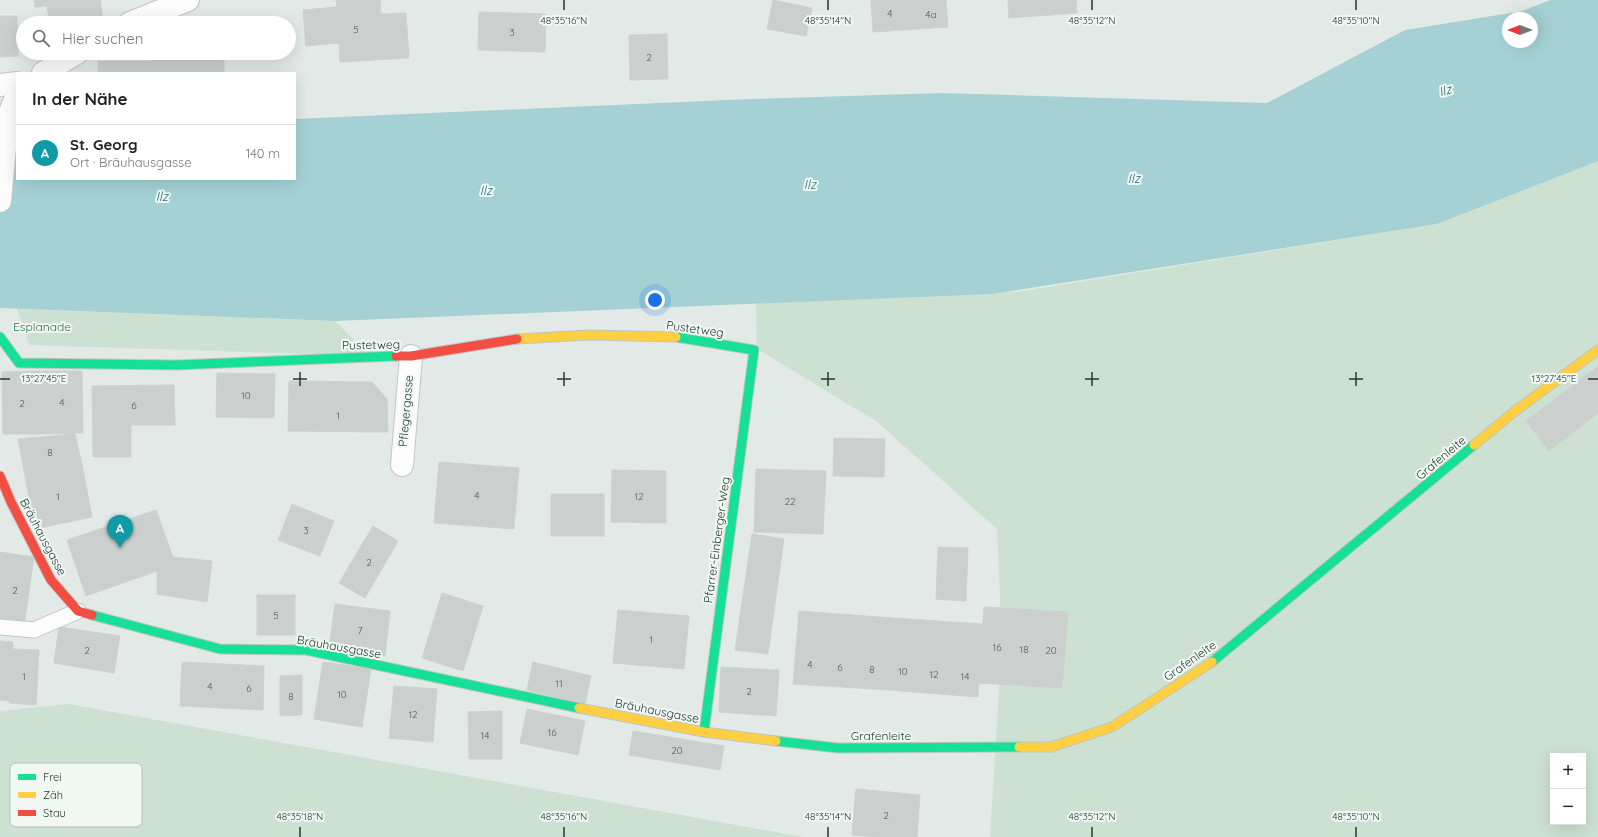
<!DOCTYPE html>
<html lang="de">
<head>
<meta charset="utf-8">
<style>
	body { margin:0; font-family:Quicksand,sans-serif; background:#f2f2f2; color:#222 }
	.controls { position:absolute; right:12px; bottom:12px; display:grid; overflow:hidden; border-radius:0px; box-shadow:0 4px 16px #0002 }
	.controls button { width:36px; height:36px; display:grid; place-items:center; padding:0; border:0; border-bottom:1px solid #e0e0e0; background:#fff; color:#222; font:20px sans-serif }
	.compass { position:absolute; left:1502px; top:12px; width:36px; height:36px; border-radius:50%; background:#fff; box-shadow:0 4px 16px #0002; rotate:270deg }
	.you { position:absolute; left:655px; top:300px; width:14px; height:14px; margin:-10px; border:3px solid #fff; border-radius:50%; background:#1a73e8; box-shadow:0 0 0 6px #1a73e833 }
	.badge { display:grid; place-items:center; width:26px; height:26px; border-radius:50%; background:#667872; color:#fff; font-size:13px; font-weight:700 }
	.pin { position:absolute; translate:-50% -33px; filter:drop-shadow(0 1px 2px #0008) }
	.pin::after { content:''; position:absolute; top:21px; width:14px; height:12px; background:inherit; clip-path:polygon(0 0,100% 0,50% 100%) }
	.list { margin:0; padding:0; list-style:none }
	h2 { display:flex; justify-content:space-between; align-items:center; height:52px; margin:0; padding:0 16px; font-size:17px }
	h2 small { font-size:13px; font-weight:400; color:#767676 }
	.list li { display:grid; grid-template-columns:26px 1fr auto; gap:12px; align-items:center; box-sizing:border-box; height:56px; padding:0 16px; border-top:1px solid #e0e0e0 }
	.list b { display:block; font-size:15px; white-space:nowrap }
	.list p { margin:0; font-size:13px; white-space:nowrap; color:#767676 }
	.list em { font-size:13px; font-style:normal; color:#767676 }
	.icon { flex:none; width:22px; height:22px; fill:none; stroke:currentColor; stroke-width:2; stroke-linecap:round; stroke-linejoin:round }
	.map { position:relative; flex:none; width:1598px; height:837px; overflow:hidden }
	.search { position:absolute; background:#fff; box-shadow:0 4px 16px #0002; left:16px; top:16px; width:280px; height:44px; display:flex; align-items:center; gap:10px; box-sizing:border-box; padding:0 14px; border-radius:22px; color:#767676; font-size:15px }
	.panel { position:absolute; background:#fff; box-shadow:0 4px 16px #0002; left:16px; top:72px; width:280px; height:108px; border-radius:0px }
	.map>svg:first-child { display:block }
</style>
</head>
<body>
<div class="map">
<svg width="1598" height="837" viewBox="0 0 1598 837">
	<rect width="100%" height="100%" fill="#e3e9e6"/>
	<!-- green -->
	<g fill="#cde1d2" fill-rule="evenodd">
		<path d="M1598 160V837H990L1002 643 997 529 876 421 757 349 756 296 1016 292 1437 224ZM1553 756H1583V822H1553Z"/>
		<polygon points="17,309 335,321 370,356 29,345"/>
		<polygon points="68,704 803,837 0,837 0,711"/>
	</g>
	<!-- water -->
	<path fill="#a5d1d5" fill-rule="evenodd" d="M1550 0H1598V161L1437 224 992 294 335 321 0 308V137L17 134V179H295V119L727 100 941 93 1267 103 1405 30 1523 11ZM1508 18H1532V42H1508Z"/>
	<!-- building -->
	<g fill="#cbd0ce" stroke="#ccd2cf">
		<polygon points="34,0 100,0 103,19 75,23 50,23 47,6 35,7"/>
		<polygon points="336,0 380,0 381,14 406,13 409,58 340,62 339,43 306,46 303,10 337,7"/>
		<polygon points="773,0 812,8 806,36 767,29"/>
		<polygon points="871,0 946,0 948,27 873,32"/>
		<polygon points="1008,0 1076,0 1077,13 1009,18"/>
		<polygon points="479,12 546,14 545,52 478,50"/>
		<polygon points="0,16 17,16 18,56 0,57"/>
		<polygon points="667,34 668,79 630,80 629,35"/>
		<rect x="151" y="53" width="73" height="20"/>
		<rect x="98" y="61" width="53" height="12"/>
		<polygon points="1598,366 1598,413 1549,451 1526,421"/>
		<polygon points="40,371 41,434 3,434 2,372"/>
		<polygon points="40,371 82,371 83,433 41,434"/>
		<polygon points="217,373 275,374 274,418 216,417"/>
		<polygon points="289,381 372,382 387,399 388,432 288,431"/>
		<polygon points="174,385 175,425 131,425 131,457 93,457 92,386"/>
		<polygon points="75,434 82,464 25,476 18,439"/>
		<polygon points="834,438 885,439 884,477 833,476"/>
		<polygon points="439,462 519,468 514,529 434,523"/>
		<polygon points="82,464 92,517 35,529 25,476"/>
		<polygon points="756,469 826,471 823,534 754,532"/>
		<polygon points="612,470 666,471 666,523 611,522"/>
		<rect x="551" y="494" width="53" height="42"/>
		<polygon points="292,504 334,521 320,556 278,540"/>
		<polygon points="156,510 173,557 212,561 207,602 157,594 157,571 86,596 67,540"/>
		<polygon points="373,526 398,541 365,598 339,583"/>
		<polygon points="752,534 784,539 768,654 735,650"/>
		<polygon points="938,547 968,548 966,601 936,599"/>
		<polygon points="0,552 34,557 24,626 0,622"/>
		<polygon points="442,593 483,606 463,671 422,658"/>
		<rect x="257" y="595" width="38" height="40"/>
		<polygon points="335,604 390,611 385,656 329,649"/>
		<polygon points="984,607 1068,612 1062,688 979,683"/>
		<polygon points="618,610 689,616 684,669 613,663"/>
		<polygon points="799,611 893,618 888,690 793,684"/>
		<polygon points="893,618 983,624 978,697 888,690"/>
		<polygon points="59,627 120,636 114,673 54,663"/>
		<polygon points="0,641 13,642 10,701 0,700"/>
		<polygon points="13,649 39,650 36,705 9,703 10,701"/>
		<polygon points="182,662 264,666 263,710 180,706"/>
		<polygon points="323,662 371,669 362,727 314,719"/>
		<polygon points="533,662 591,676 585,704 527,690"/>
		<polygon points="721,667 779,670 776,716 719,712"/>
		<polygon points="302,675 302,715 280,716 280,676"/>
		<polygon points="394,686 437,689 433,742 389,738"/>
		<polygon points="527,709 585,721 578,755 520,743"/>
		<polygon points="502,711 502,759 469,759 468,712"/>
		<polygon points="633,731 724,746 720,770 629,755"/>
		<polygon points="856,789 920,795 917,837 880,837 852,835"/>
	</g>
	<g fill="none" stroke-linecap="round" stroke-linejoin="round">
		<!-- lane casing -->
		<g stroke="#c0c6c3" stroke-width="17">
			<polyline id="lane" points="0,627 34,630 78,611"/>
		</g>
		<!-- street casing -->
		<g stroke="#c0c6c3" stroke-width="24">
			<g id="street">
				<polyline points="130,23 188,0"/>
				<polyline points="43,73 77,53"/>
				<polyline points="0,85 17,83"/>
				<polyline points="0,201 8,117 17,95"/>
				<polyline points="402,465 411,356"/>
			</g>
		</g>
		<!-- fast casing -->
		<g stroke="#bfc6c3" stroke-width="11">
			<g id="fast">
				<polyline points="0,337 19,363 177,365 396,356"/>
				<polyline points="676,337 754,350 704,732"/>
				<polyline points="92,615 220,649 306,650 579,708"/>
				<polyline points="1212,662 1474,445"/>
				<polyline points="776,741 838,748 1019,747"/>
			</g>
		</g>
		<!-- slow casing -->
		<g stroke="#bfc6c3" stroke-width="11">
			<g id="slow">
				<polyline points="517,339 589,335 676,337"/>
				<polyline points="1474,445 1515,411 1598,350"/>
				<polyline points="579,708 704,732 776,741"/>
				<polyline points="1019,747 1051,747 1112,727 1212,662"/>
			</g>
		</g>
		<!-- jam casing -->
		<g stroke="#bfc6c3" stroke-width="11">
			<g id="jam">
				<polyline points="396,356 411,356 517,339"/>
				<polyline points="0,476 11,502 51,580 78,611 92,615"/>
			</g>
		</g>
		<!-- lane -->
		<use href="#lane" stroke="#fbfcfb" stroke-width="15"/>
		<!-- street -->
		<use href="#street" stroke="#fbfcfb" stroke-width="22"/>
		<!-- fast -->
		<use href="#fast" stroke="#16e098" stroke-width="9"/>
		<!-- slow -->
		<use href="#slow" stroke="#ffcf43" stroke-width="9"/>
		<!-- jam -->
		<use href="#jam" stroke="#f24e42" stroke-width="9"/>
	</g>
	<!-- ticks -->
	<path fill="none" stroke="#223b33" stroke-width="1.5" d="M564 0V10M828 0V10M1092 0V10M1356 0V10M300 372V386M564 372V386M828 372V386M1092 372V386M1356 372V386M0 379H10M293 379H307M557 379H571M821 379H835M1085 379H1099M1349 379H1363M1588 379H1598M300 827V837M564 827V837M828 827V837M1092 827V837M1356 827V837"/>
	<g text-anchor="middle" stroke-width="4" stroke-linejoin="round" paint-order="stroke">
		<!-- number labels -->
		<g font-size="10" fill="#4d615a">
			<text x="890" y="17">4</text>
			<text x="931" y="18">4a</text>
			<text x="356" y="33">5</text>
			<text x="512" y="36">3</text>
			<text x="649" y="61">2</text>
			<text x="246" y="399">10</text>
			<text x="62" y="406">4</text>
			<text x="22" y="407">2</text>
			<text x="134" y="409">6</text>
			<text x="338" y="419">1</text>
			<text x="50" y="456">8</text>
			<text x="477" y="499">4</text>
			<text x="58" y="500">1</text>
			<text x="639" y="500">12</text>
			<text x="790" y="505">22</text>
			<text x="306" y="534">3</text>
			<text x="369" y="566">2</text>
			<text x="15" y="594">2</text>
			<text x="276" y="619">5</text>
			<text x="360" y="634">7</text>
			<text x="651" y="643">1</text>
			<text x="997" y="651">16</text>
			<text x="1024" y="653">18</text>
			<text x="87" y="654">2</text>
			<text x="1051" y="654">20</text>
			<text x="810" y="668">4</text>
			<text x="840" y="671">6</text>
			<text x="872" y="673">8</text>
			<text x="903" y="675">10</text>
			<text x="934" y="678">12</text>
			<text x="24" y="680">1</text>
			<text x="965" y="680">14</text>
			<text x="559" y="687">11</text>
			<text x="210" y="690">4</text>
			<text x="249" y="692">6</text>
			<text x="749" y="695">2</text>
			<text x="342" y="698">10</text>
			<text x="291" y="700">8</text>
			<text x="413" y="718">12</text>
			<text x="552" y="736">16</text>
			<text x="485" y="739">14</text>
			<text x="677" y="754">20</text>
			<text x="886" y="819">2</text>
		</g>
		<!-- park labels -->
		<g font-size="12" fill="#2e7045" stroke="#f1f8f4">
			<text x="42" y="331">Esplanade</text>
		</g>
		<!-- street labels -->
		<g font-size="12" fill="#223b33" stroke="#f1f8f4">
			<text transform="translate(695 329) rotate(8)" y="4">Pustetweg</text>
			<text transform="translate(371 345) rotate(-1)" y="4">Pustetweg</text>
			<text transform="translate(406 411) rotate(-85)" y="4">Pflegergasse</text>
			<text transform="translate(1441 458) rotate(-40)" y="4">Grafenleite</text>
			<text transform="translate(43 537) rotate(62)" y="4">Bräuhausgasse</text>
			<text transform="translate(717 540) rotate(-82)" y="4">Pfarrer-Einberger-Weg</text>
			<text transform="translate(339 647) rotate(10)" y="4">Bräuhausgasse</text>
			<text transform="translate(1190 661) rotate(-35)" y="4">Grafenleite</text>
			<text transform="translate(657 711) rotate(11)" y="4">Bräuhausgasse</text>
			<text x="881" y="740">Grafenleite</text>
		</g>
		<!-- water labels -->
		<g font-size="13" font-style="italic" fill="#1f6a74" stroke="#f1f8f4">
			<text transform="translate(1445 90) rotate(-17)" y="5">Ilz</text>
			<text transform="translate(1134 178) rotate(-1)" y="5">Ilz</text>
			<text transform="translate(810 184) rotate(-1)" y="5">Ilz</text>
			<text transform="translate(486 190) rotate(-1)" y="5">Ilz</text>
			<text transform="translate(162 196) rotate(-1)" y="5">Ilz</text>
		</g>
	</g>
	<!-- legend -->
	<rect x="10" y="763" width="132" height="64" rx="6" fill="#f1f8f4" stroke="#b3bfba" stroke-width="1"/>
	<rect x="18" y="774" width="18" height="6" fill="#16e098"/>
	<rect x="18" y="792" width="18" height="6" fill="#ffcf43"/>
	<rect x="18" y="810" width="18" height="6" fill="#f24e42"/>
	<g font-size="11" fill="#223b33">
		<text x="43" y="781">Frei</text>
		<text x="43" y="799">Zäh</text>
		<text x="43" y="817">Stau</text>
	</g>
	<g font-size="10" text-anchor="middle" fill="#223b33" stroke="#f1f8f4" stroke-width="4" stroke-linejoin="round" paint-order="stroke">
		<text x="564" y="24">48°35'16"N</text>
		<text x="828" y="24">48°35'14"N</text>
		<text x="1092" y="24">48°35'12"N</text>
		<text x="1356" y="24">48°35'10"N</text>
		<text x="1554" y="382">13°27'45"E</text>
		<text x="44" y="382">13°27'45"E</text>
		<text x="300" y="820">48°35'18"N</text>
		<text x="564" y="820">48°35'16"N</text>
		<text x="828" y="820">48°35'14"N</text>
		<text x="1092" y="820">48°35'12"N</text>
		<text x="1356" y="820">48°35'10"N</text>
	</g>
</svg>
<div class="controls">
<button>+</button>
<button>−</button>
</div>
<svg class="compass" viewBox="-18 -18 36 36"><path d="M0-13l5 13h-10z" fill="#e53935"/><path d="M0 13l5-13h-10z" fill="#767676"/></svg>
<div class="you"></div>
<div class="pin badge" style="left:120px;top:548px;background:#0f9aa8">A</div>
<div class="search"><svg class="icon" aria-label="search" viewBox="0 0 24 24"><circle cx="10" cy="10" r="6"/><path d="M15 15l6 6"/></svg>Hier suchen</div>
<section class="panel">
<h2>In der Nähe<small></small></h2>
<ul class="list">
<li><span class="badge" style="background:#0f9aa8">A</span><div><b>St. Georg</b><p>Ort · Bräuhausgasse</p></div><em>140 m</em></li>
</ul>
</section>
</div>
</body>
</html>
